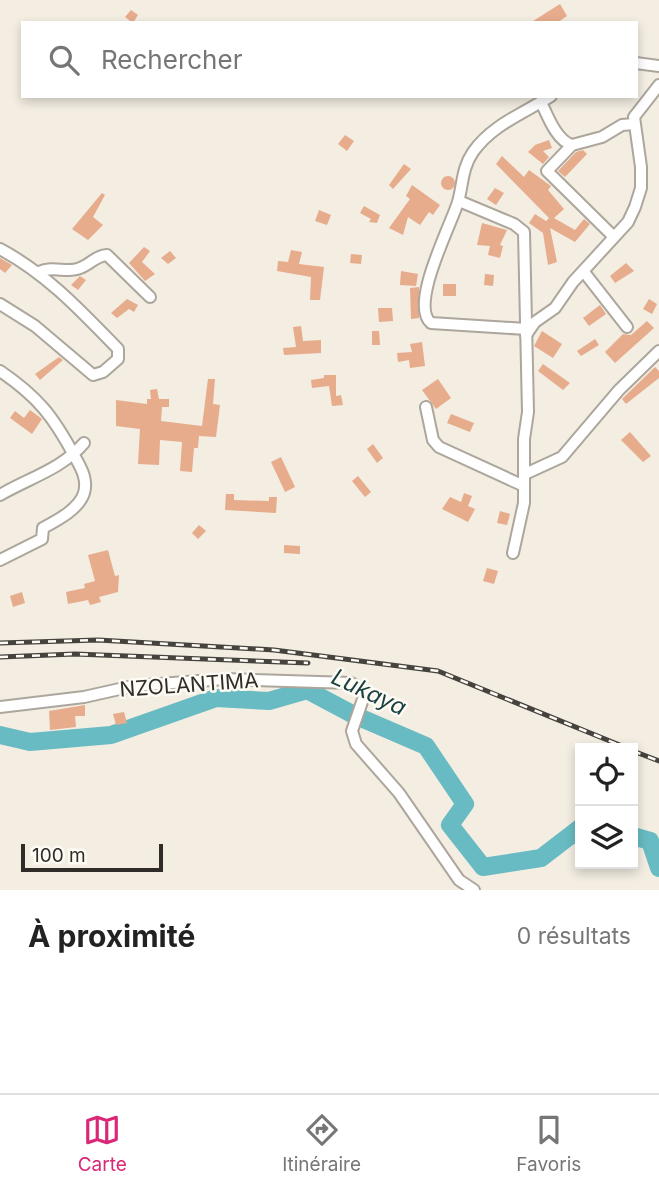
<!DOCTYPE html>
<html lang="fr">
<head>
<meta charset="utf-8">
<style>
	body { margin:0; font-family:Inter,sans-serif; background:#f2f2f2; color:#222 }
	.controls { position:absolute; right:21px; bottom:21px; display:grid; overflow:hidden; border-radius:0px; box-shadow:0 4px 10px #0003 }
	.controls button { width:63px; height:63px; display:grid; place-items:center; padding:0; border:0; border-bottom:2px solid #e0e0e0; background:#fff; color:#222; font:35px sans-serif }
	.scale { position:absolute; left:21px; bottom:18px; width:142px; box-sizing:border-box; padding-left:7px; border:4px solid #302d29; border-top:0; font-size:19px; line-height:24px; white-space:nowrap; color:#302d29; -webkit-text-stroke:5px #fefbf4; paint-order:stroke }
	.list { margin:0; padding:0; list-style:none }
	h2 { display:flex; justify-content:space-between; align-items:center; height:91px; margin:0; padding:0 28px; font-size:30px }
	h2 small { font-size:23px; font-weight:400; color:#767676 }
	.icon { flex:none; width:38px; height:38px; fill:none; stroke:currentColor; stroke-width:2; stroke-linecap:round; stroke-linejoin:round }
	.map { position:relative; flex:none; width:659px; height:890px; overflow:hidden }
	.search { position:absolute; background:#fff; box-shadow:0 4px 10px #0003; left:21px; right:21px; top:21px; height:77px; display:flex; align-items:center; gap:18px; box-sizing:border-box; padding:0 24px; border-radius:0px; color:#767676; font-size:26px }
	.sheet { height:203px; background:#fff }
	nav { display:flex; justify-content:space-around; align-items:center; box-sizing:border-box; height:98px; border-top:2px solid #e0e0e0; background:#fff; font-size:19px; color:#767676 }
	nav a { display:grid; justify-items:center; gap:4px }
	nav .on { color:#db2777 }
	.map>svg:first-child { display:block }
</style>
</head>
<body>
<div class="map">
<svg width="659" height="890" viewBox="0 0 659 890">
	<rect width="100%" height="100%" fill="#f3ede2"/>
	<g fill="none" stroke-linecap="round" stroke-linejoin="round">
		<!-- river -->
		<g stroke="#68bbc2" stroke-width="18">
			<polyline points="0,735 30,742 111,735 216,698 269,701 307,690 354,715 426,746 465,804 450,825 483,867 541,858 580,828"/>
			<polyline points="633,836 650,841 659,868"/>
		</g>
	</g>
	<!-- building -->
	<g fill="#e6ac8c">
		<polygon points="560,4 567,16 557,23 530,23"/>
		<polygon points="131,10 138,15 133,23 125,17"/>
		<polygon points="345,135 354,141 347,151 338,144"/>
		<polygon points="549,140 552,148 543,151 549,157 543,164 528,152 535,145"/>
		<polygon points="583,150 587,154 565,177 558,171 576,152"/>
		<polygon points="502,156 524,177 529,170 551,186 548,190 564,209 554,218 575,230 584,219 590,224 575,242 550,228 557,262 548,265 543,233 529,223 535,214 546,221 549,218 496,164"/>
		<polygon points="404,164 411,169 393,189 389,185"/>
		<circle cx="448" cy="183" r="7"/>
		<polygon points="412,185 440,205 433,215 429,212 420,225 408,217 403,235 389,228 410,199 406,196"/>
		<polygon points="495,188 504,193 496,205 487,199"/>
		<polygon points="102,193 105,195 93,217 103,225 88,240 72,229"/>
		<polygon points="364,206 380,215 377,223 369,222 371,219 360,213"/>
		<polygon points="319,210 331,215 327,225 315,221"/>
		<polygon points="482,223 507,230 500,245 503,246 500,258 488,255 490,246 477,245"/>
		<polygon points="144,247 150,251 142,262 155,274 145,281 129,263"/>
		<polygon points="291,250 302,252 299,264 324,267 320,300 310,300 311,277 277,271 278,261 288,262"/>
		<polygon points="170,251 176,258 168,264 161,258"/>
		<polygon points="351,254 362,255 361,264 350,263"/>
		<polygon points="0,258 12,265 5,273 0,269"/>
		<polygon points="626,263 634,271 615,283 610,276"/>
		<polygon points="401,271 418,274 416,286 400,285"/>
		<polygon points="485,274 494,275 493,286 484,285"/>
		<polygon points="80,276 86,280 78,290 71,285"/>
		<rect x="443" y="284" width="13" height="12"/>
		<polygon points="419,287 419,318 411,319 410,288"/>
		<polygon points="127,299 138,305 134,312 129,309 117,318 111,313"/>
		<polygon points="649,299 657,304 652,314 643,309"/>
		<polygon points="600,305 606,314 589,326 583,318"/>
		<polygon points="378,308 392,308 393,321 379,322"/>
		<polygon points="647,321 654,328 615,363 605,352 623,334 631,335"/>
		<polygon points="301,326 303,341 321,340 321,353 284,355 283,348 296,347 293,327"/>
		<polygon points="372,331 379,331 380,345 372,345"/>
		<polygon points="542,331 562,344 553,358 534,346"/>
		<polygon points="595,339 599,345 581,356 577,351"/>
		<polygon points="422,342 425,366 410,368 409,360 398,362 397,353 412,352 410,344"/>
		<polygon points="59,357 63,360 40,380 35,374"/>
		<polygon points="543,364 570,383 563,390 538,371"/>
		<polygon points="655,367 659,371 659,378 626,404 622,399"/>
		<polygon points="324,375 336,375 336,396 341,395 343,405 332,406 329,386 312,388 311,380 324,378"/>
		<polygon points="208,379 215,379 213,404 220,405 216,437 199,436 198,448 194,448 192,472 180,471 182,442 160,440 159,465 138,464 140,429 116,426 116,400 147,404 147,399 151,399 150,390 157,389 159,399 169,399 169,407 162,407 161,421 202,426"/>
		<polygon points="438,379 451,398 436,409 422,390"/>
		<polygon points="30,410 42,419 32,434 10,418 15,411 24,418"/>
		<polygon points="451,414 474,423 470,432 447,423"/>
		<polygon points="630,432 651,456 643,462 621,440"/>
		<polygon points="373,444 383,458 377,463 367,449"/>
		<polygon points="281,457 295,487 285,492 271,462"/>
		<polygon points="358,476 371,492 365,497 352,481"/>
		<polygon points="464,493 472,496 468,506 475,509 468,522 442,509 450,497 461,502"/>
		<polygon points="226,494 234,494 234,500 269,501 269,497 277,497 276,513 225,510"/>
		<polygon points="500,511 510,514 507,525 497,523"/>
		<polygon points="199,525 206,531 198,539 192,533"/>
		<polygon points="284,545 300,546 300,554 284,553"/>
		<polygon points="108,550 115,576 119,575 118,592 99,597 101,602 90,605 88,600 68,604 66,592 85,588 84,584 95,581 88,555"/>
		<polygon points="487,568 498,571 494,584 483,581"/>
		<polygon points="22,592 25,603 13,607 10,596"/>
		<polygon points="85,705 85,716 75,716 76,727 50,730 49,711"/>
		<polygon points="124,712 127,723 116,725 113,714"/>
	</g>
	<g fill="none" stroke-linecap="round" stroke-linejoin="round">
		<!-- minor casing -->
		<g stroke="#aca69c" stroke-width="14">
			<g id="minor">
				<polyline points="636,63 659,66"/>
				<path d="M541 102C548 117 557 141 572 145"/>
				<polyline points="459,201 514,224 524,232 528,412 524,439 524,503 513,553"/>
				<polyline points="613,236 547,171 572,145 602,137 622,125 634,124"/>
				<path d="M0 249C47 274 81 311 118 349V359L103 372 93 375 35 326 0 304"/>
				<path d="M39 272C54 265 67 274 80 268 91 264 95 256 107 255L150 297"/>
				<polyline points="584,272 627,327"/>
				<path d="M526 329 431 323C409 305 451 225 458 202 463 184 462 168 473 152 492 125 524 113 551 96"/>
				<polyline points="526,335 535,322 555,308 573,282 628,222 635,207 641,188 641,167 634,117 659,85"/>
				<path d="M0 371C38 397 53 416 75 457 81 468 88 479 84 493 79 509 58 520 43 528L42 539 0 560"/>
				<polyline points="426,407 433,440 439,447 524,486"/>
				<polyline points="525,474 562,457 619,390 659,351"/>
				<path d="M0 495C29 478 62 469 84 443"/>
				<polyline points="0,707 84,697 133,686 225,679 351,683 361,689 364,696 352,731 356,744 399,793 459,880 474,890"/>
			</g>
		</g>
		<!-- minor -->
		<use href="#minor" stroke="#fff" stroke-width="10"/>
		<!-- rail casing -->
		<g stroke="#46433e" stroke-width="5">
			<g id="rail">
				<polyline points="0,643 98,640 274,650 438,671 627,748"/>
				<polyline points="0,657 75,654 308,663"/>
				<polyline points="633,751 659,761"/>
			</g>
		</g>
		<!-- rail -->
		<use href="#rail" stroke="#fefbf4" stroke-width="2.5" stroke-dasharray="8" stroke-linecap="butt"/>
	</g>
	<g text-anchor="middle" stroke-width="5" stroke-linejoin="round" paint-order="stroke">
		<!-- street labels -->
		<g font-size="21" fill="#302d29" stroke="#fefbf4">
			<text transform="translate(189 685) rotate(-4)" y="7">NZOLANTIMA</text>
		</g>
		<!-- water labels -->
		<g font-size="23" font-style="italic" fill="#194144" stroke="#fefbf4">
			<text transform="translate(369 692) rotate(25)" y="8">Lukaya</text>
		</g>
	</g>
</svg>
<div class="controls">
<button><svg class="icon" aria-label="locate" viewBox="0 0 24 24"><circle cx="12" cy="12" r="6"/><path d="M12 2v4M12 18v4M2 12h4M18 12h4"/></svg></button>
<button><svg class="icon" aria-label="layers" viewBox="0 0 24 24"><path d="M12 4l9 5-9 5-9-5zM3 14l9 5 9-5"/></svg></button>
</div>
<div class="scale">100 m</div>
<div class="search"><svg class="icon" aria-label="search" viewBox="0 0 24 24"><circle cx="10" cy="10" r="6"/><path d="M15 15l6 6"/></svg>Rechercher</div>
</div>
<section class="sheet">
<h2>À proximité<small>0 résultats</small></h2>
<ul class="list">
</ul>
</section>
<nav>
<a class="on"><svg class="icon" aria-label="map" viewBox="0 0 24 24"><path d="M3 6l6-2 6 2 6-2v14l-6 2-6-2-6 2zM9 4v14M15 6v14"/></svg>Carte</a>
<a><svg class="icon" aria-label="directions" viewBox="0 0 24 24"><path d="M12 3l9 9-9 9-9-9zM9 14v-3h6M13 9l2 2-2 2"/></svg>Itinéraire</a>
<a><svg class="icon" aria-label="saved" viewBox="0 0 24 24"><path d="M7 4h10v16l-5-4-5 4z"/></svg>Favoris</a>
</nav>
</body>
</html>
